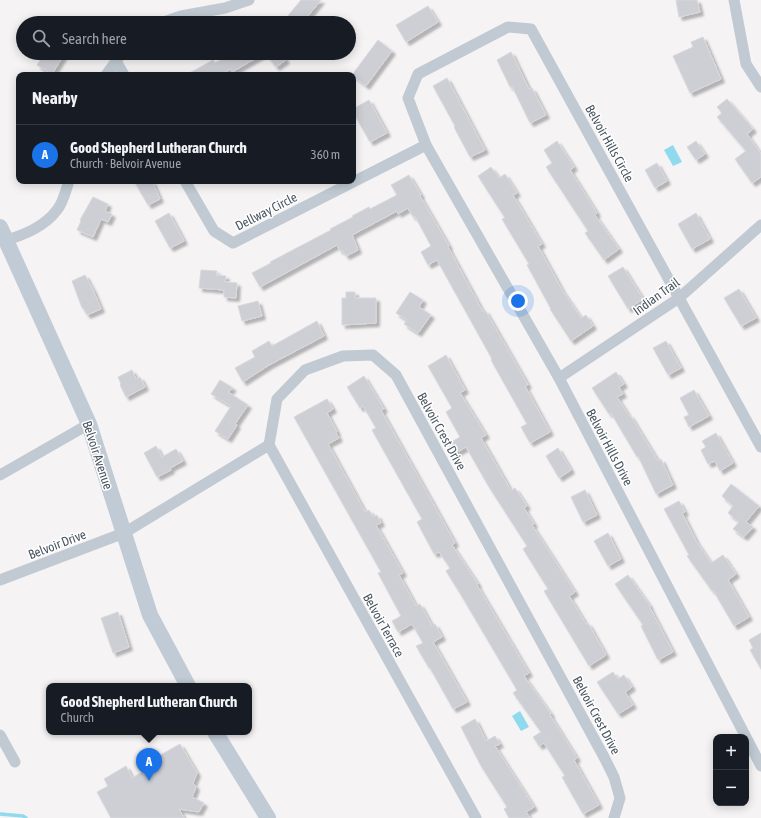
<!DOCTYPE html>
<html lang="en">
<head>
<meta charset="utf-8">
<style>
	body { margin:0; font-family:"Asap Condensed",sans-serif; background:#242831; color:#f1f3f6 }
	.controls { position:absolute; right:12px; bottom:12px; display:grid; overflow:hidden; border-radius:8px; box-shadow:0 2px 10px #0003 }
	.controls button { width:36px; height:36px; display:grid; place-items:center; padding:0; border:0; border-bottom:1px solid #363941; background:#171b24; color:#f1f3f6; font:20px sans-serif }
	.you { position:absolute; left:518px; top:301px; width:14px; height:14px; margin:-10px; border:3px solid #fff; border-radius:50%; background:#1a73e8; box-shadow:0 0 0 6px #1a73e833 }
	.badge { display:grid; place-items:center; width:26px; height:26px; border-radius:50%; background:#1a73e8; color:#fff; font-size:13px; font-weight:700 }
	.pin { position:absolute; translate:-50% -33px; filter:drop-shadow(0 1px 2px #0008) }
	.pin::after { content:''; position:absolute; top:21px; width:14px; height:12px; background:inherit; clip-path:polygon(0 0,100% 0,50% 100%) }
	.popup { position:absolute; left:46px; top:683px; width:206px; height:52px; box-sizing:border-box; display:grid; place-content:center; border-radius:8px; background:#171b24; filter:drop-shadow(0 1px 3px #0005); font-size:13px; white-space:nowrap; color:#9ea1a6 }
	.popup b { font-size:15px; color:#f1f3f6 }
	.popup::after { content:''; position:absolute; left:50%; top:100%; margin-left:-8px; border:8px solid transparent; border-top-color:#171b24 }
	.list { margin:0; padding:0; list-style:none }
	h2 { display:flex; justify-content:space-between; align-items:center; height:52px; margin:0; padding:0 16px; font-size:17px }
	h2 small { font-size:13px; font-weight:400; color:#9ea1a6 }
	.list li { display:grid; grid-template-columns:26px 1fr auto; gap:12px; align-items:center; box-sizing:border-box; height:60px; padding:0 16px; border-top:1px solid #363941 }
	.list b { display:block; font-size:15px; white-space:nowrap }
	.list p { margin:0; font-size:13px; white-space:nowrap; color:#9ea1a6 }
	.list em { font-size:13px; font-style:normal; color:#9ea1a6 }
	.icon { flex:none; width:22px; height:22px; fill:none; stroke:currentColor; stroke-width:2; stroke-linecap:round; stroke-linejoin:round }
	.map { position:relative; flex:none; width:761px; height:818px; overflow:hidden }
	.search { position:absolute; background:#171b24; box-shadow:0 2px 10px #0003; left:16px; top:16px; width:340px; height:44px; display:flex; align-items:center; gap:10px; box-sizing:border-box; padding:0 14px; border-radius:22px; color:#9ea1a6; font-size:15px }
	.panel { position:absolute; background:#171b24; box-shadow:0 2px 10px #0003; left:16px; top:72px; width:340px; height:112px; border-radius:8px }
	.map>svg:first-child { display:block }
</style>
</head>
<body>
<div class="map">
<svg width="761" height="818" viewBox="0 0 761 818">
	<defs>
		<filter id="shadow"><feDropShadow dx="3.5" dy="3.5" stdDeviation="1" flood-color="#0004"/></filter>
	</defs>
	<rect width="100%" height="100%" fill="#f5f3f3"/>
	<!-- water -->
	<g fill="#90daee">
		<polygon points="673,145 682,162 673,166 664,150"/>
		<polygon points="520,711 529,727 521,731 512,716"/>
	</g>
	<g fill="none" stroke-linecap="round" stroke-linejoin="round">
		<!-- stream -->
		<polyline stroke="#90daee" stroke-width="3.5" points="0,814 23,816 26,818"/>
	</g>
	<!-- building -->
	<g fill="#cdcfd5" stroke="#d7d9de" filter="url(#shadow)">
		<polygon points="301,0 321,0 302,23 282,23"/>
		<polygon points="676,0 697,0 700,12 679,17"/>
		<polygon points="428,6 438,22 406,42 396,25"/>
		<polygon points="703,37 721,79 690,93 673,56 693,47 691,42"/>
		<polygon points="378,40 392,51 366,86 352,75"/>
		<polygon points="511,52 529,89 532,88 546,115 530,123 512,86 510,87 497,60"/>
		<polygon points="45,53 65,53 52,74 37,65"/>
		<polygon points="233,53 281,53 286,60 276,67 265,53 232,72 231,69 219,75 186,75 213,60 215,63"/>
		<polygon points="447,78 485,150 470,157 454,127 455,126 433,86"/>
		<polygon points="727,99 753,129 747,134 761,154 761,177 752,183 735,159 746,151 717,117 722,113 717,107"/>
		<polygon points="369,100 387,133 370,142 353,112 353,109"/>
		<polygon points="557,141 574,167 570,170 597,213 595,215 619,249 604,260 585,233 588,231 546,167 552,163 544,150"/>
		<polygon points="696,141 705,154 696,160 687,147"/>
		<polygon points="657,163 667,181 655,188 645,170"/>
		<polygon points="491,167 499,178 505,174 517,193 513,195 542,244 538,246 562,290 581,318 586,315 593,326 571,341 550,309 551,309 527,265 529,264 502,219 505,218 478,176"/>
		<polygon points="409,175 421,195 420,196 449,246 448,247 483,312 485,310 528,385 525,386 550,432 530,443 521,427 527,424 491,360 492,359 437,260 428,265 421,252 431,246 415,216 413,217 408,208 398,214 397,211 352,235 358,250 346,256 342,250 340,251 337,245 260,287 252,273 271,263 270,262 331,230 330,229 353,217 352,216 369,207 370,209 397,195 391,185"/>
		<polygon points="134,181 152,181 160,199 148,205"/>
		<polygon points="93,197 108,204 105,211 112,214 108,222 101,219 93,237 77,230 81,221 80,220"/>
		<polygon points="169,213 184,241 170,248 155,221"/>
		<polygon points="696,213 710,239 692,249 678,224"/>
		<polygon points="623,267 643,299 628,309 608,276"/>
		<polygon points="201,270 217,271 216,275 226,276 225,282 237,283 236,298 224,297 224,290 199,288"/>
		<polygon points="85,275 93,290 101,309 87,315 83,308 82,308 72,281"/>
		<polygon points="739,289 756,318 741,326 724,298"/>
		<polygon points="346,292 355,292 355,298 376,298 376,323 342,325 342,298 346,298"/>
		<polygon points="410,292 423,300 419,307 431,315 418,333 404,324 407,320 396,313"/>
		<polygon points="258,301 262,316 242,321 238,306"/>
		<polygon points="317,321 324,336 269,365 243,382 235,368 255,357 252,351 269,341 272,346"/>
		<polygon points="666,341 681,368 668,375 653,348"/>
		<polygon points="446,355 465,390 460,393 486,435 481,438 511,491 515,488 527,506 524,508 534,524 532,525 575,592 569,596 586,624 588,623 606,655 589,666 544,591 548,589 523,549 527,546 489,487 466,447 454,454 448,444 460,437 446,412 452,408 428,366"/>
		<polygon points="132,370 136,379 140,377 145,387 126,397 120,385 121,384 118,377"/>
		<polygon points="616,372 624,384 619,387 623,394 617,397 629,416 630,415 658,461 661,459 673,485 656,494 638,456 637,457 611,413 609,414 592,388"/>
		<polygon points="364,376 384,409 381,410 455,543 452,545 478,584 477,585 529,673 524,676 551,714 550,715 577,758 574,760 599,805 583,814 562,777 565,776 544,743 539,746 533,737 541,732 513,693 517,690 461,595 446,571 450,568 439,552 434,554 417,522 422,519 372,430 376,428 363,406 360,408 347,387"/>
		<polygon points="220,380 233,388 228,392 248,405 235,424 237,425 228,439 215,431 231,406 211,394"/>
		<polygon points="694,390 709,416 689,427 684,417 689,415 680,398"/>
		<polygon points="327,399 333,409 327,413 337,432 336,433 339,438 328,444 365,512 369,510 373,517 377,515 381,523 376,525 403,573 399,575 416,606 420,604 432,626 435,624 442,637 433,642 467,702 453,709 430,668 429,668 416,646 423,643 412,624 398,632 392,621 401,616 378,573 381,572 294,417"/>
		<polygon points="716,433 733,463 720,471 715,461 708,464 701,450 706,447 702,441"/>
		<polygon points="156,446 162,457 176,449 183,461 170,468 171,470 157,477 144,453"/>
		<polygon points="558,448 571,470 559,478 546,456"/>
		<polygon points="731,484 759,506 746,522 753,527 744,537 733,529 739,522 728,513 733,506 722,496"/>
		<polygon points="585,490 597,515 583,522 571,497"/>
		<polygon points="679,501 685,512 682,513 696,541 711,563 723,555 736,574 728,580 749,617 734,626 713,590 712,591 687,556 689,555 664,509"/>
		<polygon points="608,533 621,559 608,566 594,541"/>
		<polygon points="628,575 650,606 649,606 673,652 658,660 641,626 643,625 615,584"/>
		<polygon points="118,612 129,647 113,653 101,618"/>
		<polygon points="761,633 761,669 750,650 753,648 749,640"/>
		<polygon points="613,672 618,679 624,675 632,687 625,692 633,705 618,714 597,682"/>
		<polygon points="475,719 486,741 495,736 500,744 495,746 534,807 526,812 530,818 509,818 504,809 507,807 481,766 461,727"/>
		<polygon points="180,744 197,773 193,783 196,787 192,797 204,803 199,812 179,809 184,818 111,818 97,792 108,786 104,779 126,766 132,778 147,769 148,762"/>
	</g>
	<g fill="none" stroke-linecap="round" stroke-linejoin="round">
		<!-- street -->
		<g stroke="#c1cad2" stroke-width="11">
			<polyline points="734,0 746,64 761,87"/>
			<polyline points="161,23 181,16 225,8 249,0"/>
			<polyline points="116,61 124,75"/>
			<polyline points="106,75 122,53"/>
			<polyline points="185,181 214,231 233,243 426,145"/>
			<path d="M7 240C26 234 45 226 57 210 63 203 66 190 69 181"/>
			<polyline points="559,378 679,298 761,225"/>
			<polyline points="269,445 476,818"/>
			<polyline points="761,447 531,29 508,27 418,74 408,98 426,145 559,378 761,766"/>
			<polyline points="0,475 89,424"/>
			<polyline points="0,580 124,533 269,445 277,399 305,370 343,356 373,355 396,375 604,757 614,777 620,798 614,818"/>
			<polyline points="0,735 15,762"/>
		</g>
		<!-- secondary -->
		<g stroke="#c1cbd6" stroke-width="16">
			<polyline points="0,227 89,424 150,615 188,686"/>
			<polyline points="215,732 268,818"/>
		</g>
	</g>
	<g text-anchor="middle" stroke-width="3" stroke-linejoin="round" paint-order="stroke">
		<!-- street labels -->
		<g font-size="13" fill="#4a5661" stroke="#fff">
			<text transform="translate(610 143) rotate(61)" y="5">Belvoir Hills Circle</text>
			<text transform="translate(266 211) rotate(-27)" y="5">Dellway Circle</text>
			<text transform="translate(656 296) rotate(-36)" y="5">Indian Trail</text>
			<text transform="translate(442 431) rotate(61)" y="5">Belvoir Crest Drive</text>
			<text transform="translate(610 447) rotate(62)" y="5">Belvoir Hills Drive</text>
			<text transform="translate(98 455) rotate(72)" y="5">Belvoir Avenue</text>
			<text transform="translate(57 544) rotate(-21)" y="5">Belvoir Drive</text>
			<text transform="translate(384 625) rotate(61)" y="5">Belvoir Terrace</text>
			<text transform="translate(597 715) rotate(62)" y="5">Belvoir Crest Drive</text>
		</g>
	</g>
</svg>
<div class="controls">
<button>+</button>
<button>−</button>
</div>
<div class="you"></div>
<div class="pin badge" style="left:149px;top:781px">A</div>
<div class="popup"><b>Good Shepherd Lutheran Church</b>Church</div>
<div class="search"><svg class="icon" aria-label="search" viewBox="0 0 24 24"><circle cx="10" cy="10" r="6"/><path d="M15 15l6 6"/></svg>Search here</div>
<section class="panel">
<h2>Nearby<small></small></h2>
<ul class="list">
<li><span class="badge">A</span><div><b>Good Shepherd Lutheran Church</b><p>Church · Belvoir Avenue</p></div><em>360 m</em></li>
</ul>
</section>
</div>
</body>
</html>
